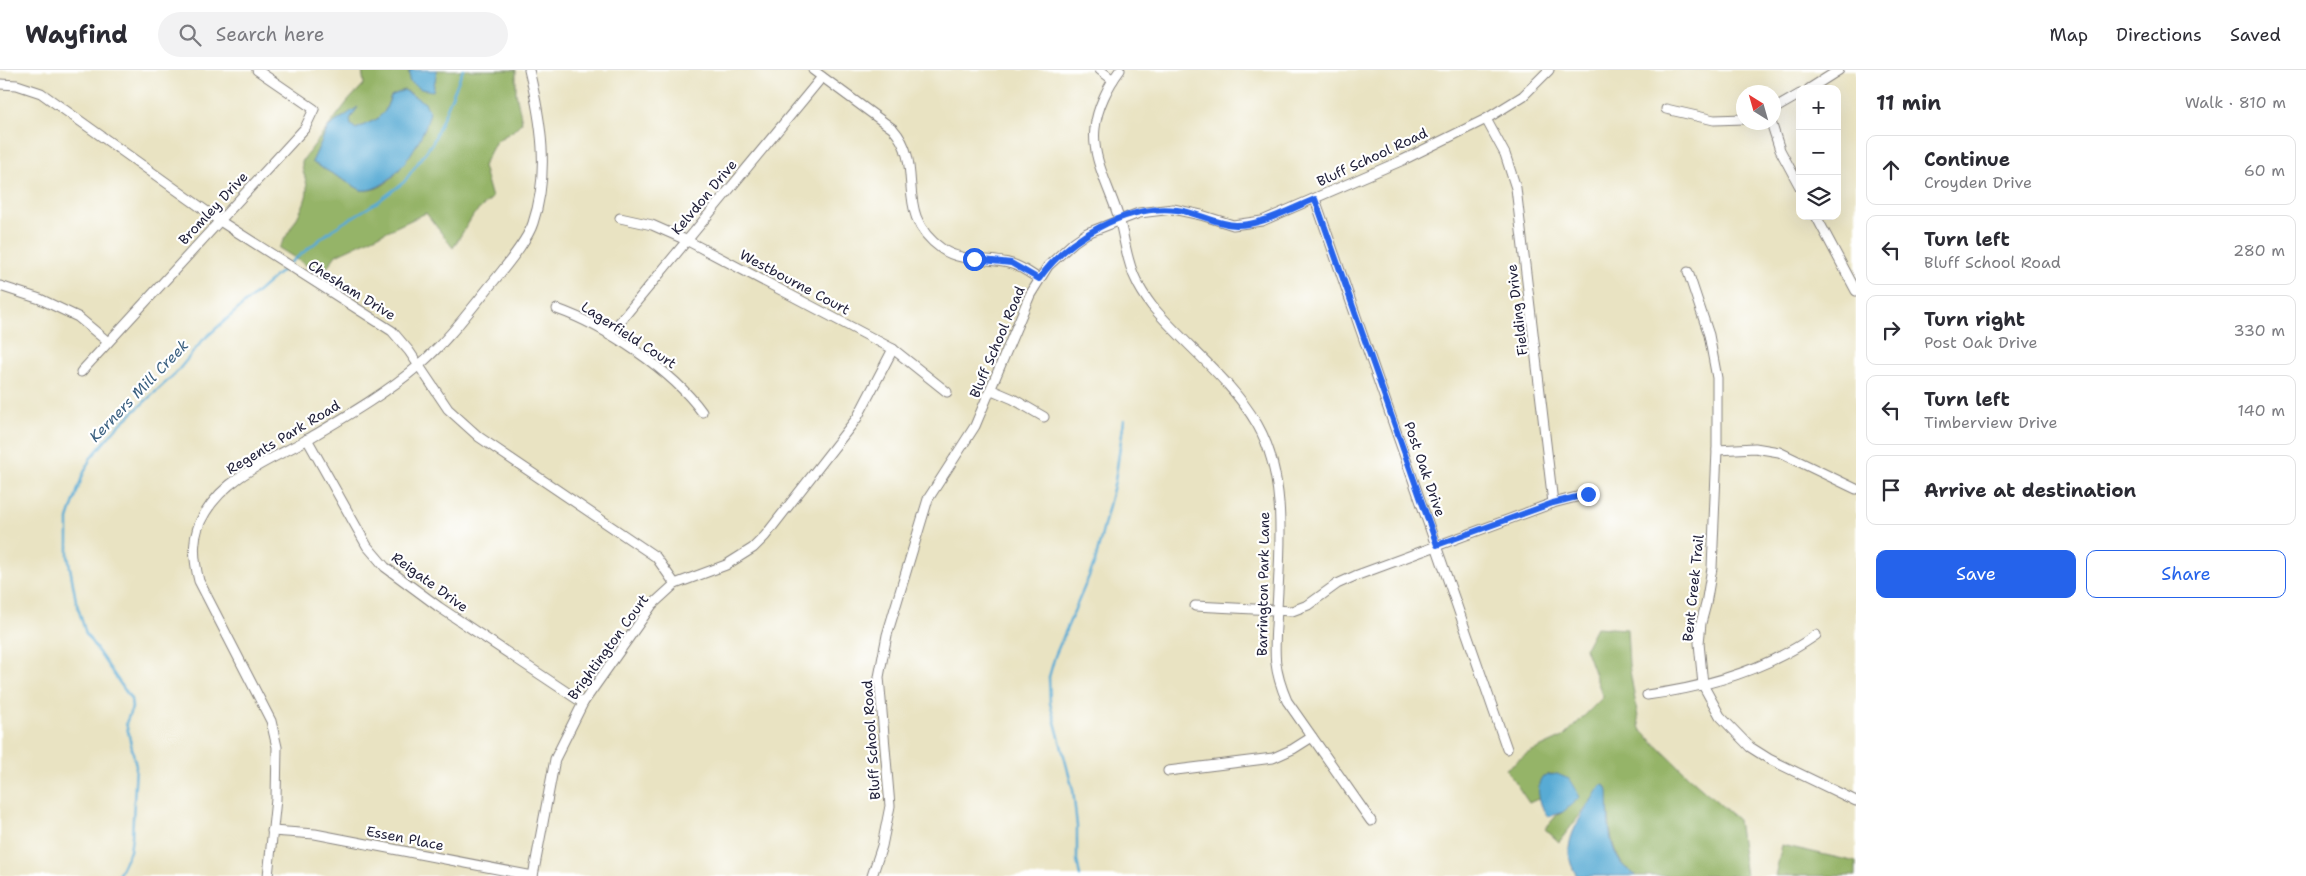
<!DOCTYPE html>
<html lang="en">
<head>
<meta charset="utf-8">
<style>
	body { margin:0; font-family:"Shantell Sans",sans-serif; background:#f2f2f3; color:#2b2b33 }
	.controls { position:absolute; right:15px; top:15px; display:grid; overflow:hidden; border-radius:10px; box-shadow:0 5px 20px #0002 }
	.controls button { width:45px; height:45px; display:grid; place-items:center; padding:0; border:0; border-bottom:1px solid #e1e1e2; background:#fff; color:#2b2b33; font:25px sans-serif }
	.compass { position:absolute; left:1736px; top:15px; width:45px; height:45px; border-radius:50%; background:#fff; box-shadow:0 5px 20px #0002; rotate:323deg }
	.stop { position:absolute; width:15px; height:15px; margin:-11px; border:4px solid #2563eb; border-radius:50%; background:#fff }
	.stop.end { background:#2563eb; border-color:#fff; box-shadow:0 1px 5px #0008 }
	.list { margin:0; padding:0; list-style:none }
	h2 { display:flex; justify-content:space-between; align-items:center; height:65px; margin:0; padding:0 20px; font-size:21px }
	h2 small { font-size:16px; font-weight:400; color:#7c7c81 }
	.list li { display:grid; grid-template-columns:32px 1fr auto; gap:15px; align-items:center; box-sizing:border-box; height:70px; margin:0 10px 10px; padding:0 10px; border:1px solid #e1e1e2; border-radius:10px }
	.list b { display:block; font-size:19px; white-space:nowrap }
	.list p { margin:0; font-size:16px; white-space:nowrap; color:#7c7c81 }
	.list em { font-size:16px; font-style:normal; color:#7c7c81 }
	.actions { display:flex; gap:10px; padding:15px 20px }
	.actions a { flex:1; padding:11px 0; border:1px solid #2563eb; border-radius:10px; text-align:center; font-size:18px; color:#2563eb }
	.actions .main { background:#2563eb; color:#fff }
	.icon { flex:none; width:28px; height:28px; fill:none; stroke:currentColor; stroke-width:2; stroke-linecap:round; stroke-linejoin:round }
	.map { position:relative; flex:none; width:1856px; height:806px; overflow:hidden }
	header { display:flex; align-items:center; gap:30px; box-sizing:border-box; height:70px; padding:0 25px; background:#fff; border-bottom:1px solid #e1e1e2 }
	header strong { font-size:24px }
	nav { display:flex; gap:28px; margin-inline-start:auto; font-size:18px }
	.search { width:350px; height:45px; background:#f2f2f3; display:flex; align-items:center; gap:12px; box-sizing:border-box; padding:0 18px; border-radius:28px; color:#7c7c81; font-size:19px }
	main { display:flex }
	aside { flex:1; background:#fff }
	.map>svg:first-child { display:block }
</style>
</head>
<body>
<header>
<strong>Wayfind</strong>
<div class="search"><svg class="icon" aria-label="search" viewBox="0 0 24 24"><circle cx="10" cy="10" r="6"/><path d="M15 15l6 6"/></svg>Search here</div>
<nav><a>Map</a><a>Directions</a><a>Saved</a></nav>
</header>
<main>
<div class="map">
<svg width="1856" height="806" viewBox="0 0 1856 806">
	<rect width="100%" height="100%" fill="#fff"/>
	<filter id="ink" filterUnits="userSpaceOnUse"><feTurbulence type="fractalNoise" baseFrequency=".02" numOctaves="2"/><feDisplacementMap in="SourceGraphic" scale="10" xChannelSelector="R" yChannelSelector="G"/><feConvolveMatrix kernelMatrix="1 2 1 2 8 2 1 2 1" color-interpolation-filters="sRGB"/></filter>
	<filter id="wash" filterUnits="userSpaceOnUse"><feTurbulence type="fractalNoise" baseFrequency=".0096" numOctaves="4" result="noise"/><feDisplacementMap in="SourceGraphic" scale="20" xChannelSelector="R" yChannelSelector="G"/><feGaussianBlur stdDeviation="1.12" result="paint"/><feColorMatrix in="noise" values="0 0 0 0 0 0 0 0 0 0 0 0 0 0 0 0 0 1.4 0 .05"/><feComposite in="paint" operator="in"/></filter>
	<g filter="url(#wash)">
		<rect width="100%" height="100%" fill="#e9e3c2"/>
		<!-- forest -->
		<g fill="#95b468" stroke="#5c6b52" fill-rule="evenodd">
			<path d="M362 0H410L408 3 433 20 437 0H516V23L522 52 513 61 496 71 483 96 492 128 474 144 453 178 426 143 336 185 322 205 279 178C287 164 306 137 307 121 308 110 301 102 302 91L348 31 364 14ZM404 20 411 23 425 59C409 79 395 124 361 120L312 92 334 53 357 38 350 49 351 55 356 59 377 49 385 41 391 26Z"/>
			<path d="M1596 557 1627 559 1629 595 1640 659 1689 707 1738 750 1746 806H1636C1631 801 1624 798 1621 792 1605 767 1613 740 1603 715L1559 772 1545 759 1556 746 1563 742 1553 704 1543 706 1539 717 1540 728 1529 733 1506 699 1528 683 1563 667 1603 627 1585 578Z"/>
			<polygon points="1782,775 1856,792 1856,806 1775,806"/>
		</g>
		<!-- water -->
		<g fill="#59abd4" stroke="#3e6688">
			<polygon points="410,0 437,0 433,21 421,19 409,11"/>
			<path d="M404 20 425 33 430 42C425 67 392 124 361 120L312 92 328 57 358 37 350 49 351 55 356 59 377 49 385 41 391 26Z"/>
			<path d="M1557 704 1569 709 1580 727 1563 742 1548 747C1540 737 1534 716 1543 706Z"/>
			<path d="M1603 715 1606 716 1608 721C1609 745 1606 771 1621 793 1624 798 1631 801 1636 806H1577C1556 774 1581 749 1597 721Z"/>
		</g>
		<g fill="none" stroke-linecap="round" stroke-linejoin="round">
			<!-- stream -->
			<g stroke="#59abd4" stroke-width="2.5">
				<polyline points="290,193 333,159 379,131 404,112 433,72 463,0"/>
				<polyline points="118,806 130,781 132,767 136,696 126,653 132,638 131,629 86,564 76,531 68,486 68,449 82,407 90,389 116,358 176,303 203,270 286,197"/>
				<polyline points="1080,806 1077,790 1077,756 1073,720 1050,633 1049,607 1055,586 1095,492 1115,411 1124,350"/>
			</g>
		</g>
	</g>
	<g filter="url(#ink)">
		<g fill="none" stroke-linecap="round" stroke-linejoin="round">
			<!-- street casing -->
			<g stroke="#86827e" stroke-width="11">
				<g id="street">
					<path d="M813 0 893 59C927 97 891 143 942 179 962 193 989 187 1012 194 1022 197 1031 204 1039 209"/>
					<polyline points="1100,0 1113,10"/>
					<path d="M1120 0C1108 16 1097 38 1095 58 1091 90 1112 122 1120 152 1125 171 1127 193 1136 210 1140 219 1146 228 1152 236 1186 276 1230 308 1257 354 1288 408 1280 479 1277 539 1275 578 1271 594 1287 631L1371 751"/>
					<polyline points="0,14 17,15 41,23 220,151 392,261 409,281 448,339 479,367 656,487 675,514"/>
					<polyline points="1809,19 1839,0"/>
					<polyline points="1666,39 1714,50 1744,49"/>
					<polyline points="1774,39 1800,24"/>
					<polyline points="1486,49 1505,84 1516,118 1553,433"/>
					<polyline points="1771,52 1780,80 1800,117"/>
					<polyline points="1315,129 1507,679"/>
					<polyline points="1816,146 1856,221"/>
					<polyline points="620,148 652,155 686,170 893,279 947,322"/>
					<polyline points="1688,202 1709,265 1717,308 1717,380 1712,498 1706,534 1701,553 1699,573 1703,615 1720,646 1750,677 1769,689 1856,731"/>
					<polyline points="0,216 40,229 78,247 108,272"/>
					<path d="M557 239C605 256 672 300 702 342"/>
					<polyline points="609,265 822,7"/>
					<polyline points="81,302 305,58 314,39 257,0"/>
					<polyline points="992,320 1013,329 1044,347"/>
					<polyline points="307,369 367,476 385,497 439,537 583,633"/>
					<polyline points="1717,380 1755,378 1779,382 1856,419"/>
					<polyline points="1195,536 1292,541 1308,535 1337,514 1355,506 1553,433 1588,424"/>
					<path d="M1647 625C1708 617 1766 600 1816 565"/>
					<polyline points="1168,701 1273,688 1293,679 1312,667"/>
					<polyline points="272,761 315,764 533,806"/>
					<path d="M268 806 276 729 277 677 271 651 199 511C193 487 191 465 205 443 228 405 271 390 308 369 345 347 385 324 418 296 448 271 473 236 498 206 509 192 528 169 533 153 550 102 541 50 529 0"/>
					<polyline points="533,806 555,689 583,633 652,535 675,514 726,495 753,478 765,466 857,348 893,279"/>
					<polyline points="872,806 882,776 890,736 879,607 887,565 928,429 975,356 1030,225 1048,196 1074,172 1087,163 1139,143 1173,139 1201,145 1233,155 1262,151 1403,90 1486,49 1523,26 1549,0"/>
				</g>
			</g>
			<!-- street -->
			<use href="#street" stroke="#fff" stroke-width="9"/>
		</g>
	</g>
	<g fill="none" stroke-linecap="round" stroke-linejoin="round" filter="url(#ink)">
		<!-- route -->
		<path stroke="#2563eb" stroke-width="6" d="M974 189 1011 193 1039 209C1067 169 1126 134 1177 140 1196 142 1218 155 1236 155 1263 155 1290 139 1315 129L1437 475 1553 433 1588 424"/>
	</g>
	<g text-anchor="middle" stroke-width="4.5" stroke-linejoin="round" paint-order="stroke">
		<!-- street labels -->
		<g font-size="14" fill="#22223b" stroke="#fff">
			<text transform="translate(1372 87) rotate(-25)" y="5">Bluff School Road</text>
			<text transform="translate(704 127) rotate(-50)" y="5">Kelvdon Drive</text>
			<text transform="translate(213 138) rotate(-47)" y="5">Bromley Drive</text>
			<text transform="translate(795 212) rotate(28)" y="5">Westbourne Court</text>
			<text transform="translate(352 220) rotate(32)" y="5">Chesham Drive</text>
			<text transform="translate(1517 240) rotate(-97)" y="5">Fielding Drive</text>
			<text transform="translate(629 265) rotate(33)" y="5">Lagerfield Court</text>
			<text transform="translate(997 272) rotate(-67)" y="5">Bluff School Road</text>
			<text transform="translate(283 367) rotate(-31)" y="5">Regents Park Road</text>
			<text transform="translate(1425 399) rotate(71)" y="5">Post Oak Drive</text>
			<text transform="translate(430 512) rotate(36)" y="5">Reigate Drive</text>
			<text transform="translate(1263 514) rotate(-89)" y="5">Barrington Park Lane</text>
			<text transform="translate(1693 518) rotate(-84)" y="5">Bent Creek Trail</text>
			<text transform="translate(608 577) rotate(-54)" y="5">Brightington Court</text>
			<text transform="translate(871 670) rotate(-94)" y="5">Bluff School Road</text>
			<text transform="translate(405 768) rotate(11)" y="5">Essen Place</text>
		</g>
		<!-- water labels -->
		<g font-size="15" font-style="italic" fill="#3b6080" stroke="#fff">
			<text transform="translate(139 321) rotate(-46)" y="5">Kerners Mill Creek</text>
		</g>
	</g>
</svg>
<div class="controls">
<button>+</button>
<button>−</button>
<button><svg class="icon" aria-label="layers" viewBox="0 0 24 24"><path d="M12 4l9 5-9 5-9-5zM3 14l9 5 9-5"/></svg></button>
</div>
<svg class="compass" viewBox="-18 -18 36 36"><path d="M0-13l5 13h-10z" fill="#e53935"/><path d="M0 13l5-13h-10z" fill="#7c7c81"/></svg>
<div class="stop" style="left:974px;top:189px"></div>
<div class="stop end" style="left:1588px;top:424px"></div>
</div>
<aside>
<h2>11 min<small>Walk · 810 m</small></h2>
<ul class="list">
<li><svg class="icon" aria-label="ahead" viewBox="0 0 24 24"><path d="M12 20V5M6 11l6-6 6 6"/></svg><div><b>Continue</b><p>Croyden Drive</p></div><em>60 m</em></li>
<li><svg class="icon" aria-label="left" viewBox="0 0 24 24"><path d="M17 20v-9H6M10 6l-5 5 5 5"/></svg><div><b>Turn left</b><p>Bluff School Road</p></div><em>280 m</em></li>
<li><svg class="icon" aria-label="right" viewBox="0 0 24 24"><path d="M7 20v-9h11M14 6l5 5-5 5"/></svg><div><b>Turn right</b><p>Post Oak Drive</p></div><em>330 m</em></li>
<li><svg class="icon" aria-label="left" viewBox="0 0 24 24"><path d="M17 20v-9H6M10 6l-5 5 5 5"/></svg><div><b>Turn left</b><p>Timberview Drive</p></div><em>140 m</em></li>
<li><svg class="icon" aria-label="arrive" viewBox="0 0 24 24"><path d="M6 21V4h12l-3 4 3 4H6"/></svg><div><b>Arrive at destination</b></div></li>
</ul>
<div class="actions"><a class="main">Save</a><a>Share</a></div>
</aside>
</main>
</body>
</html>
